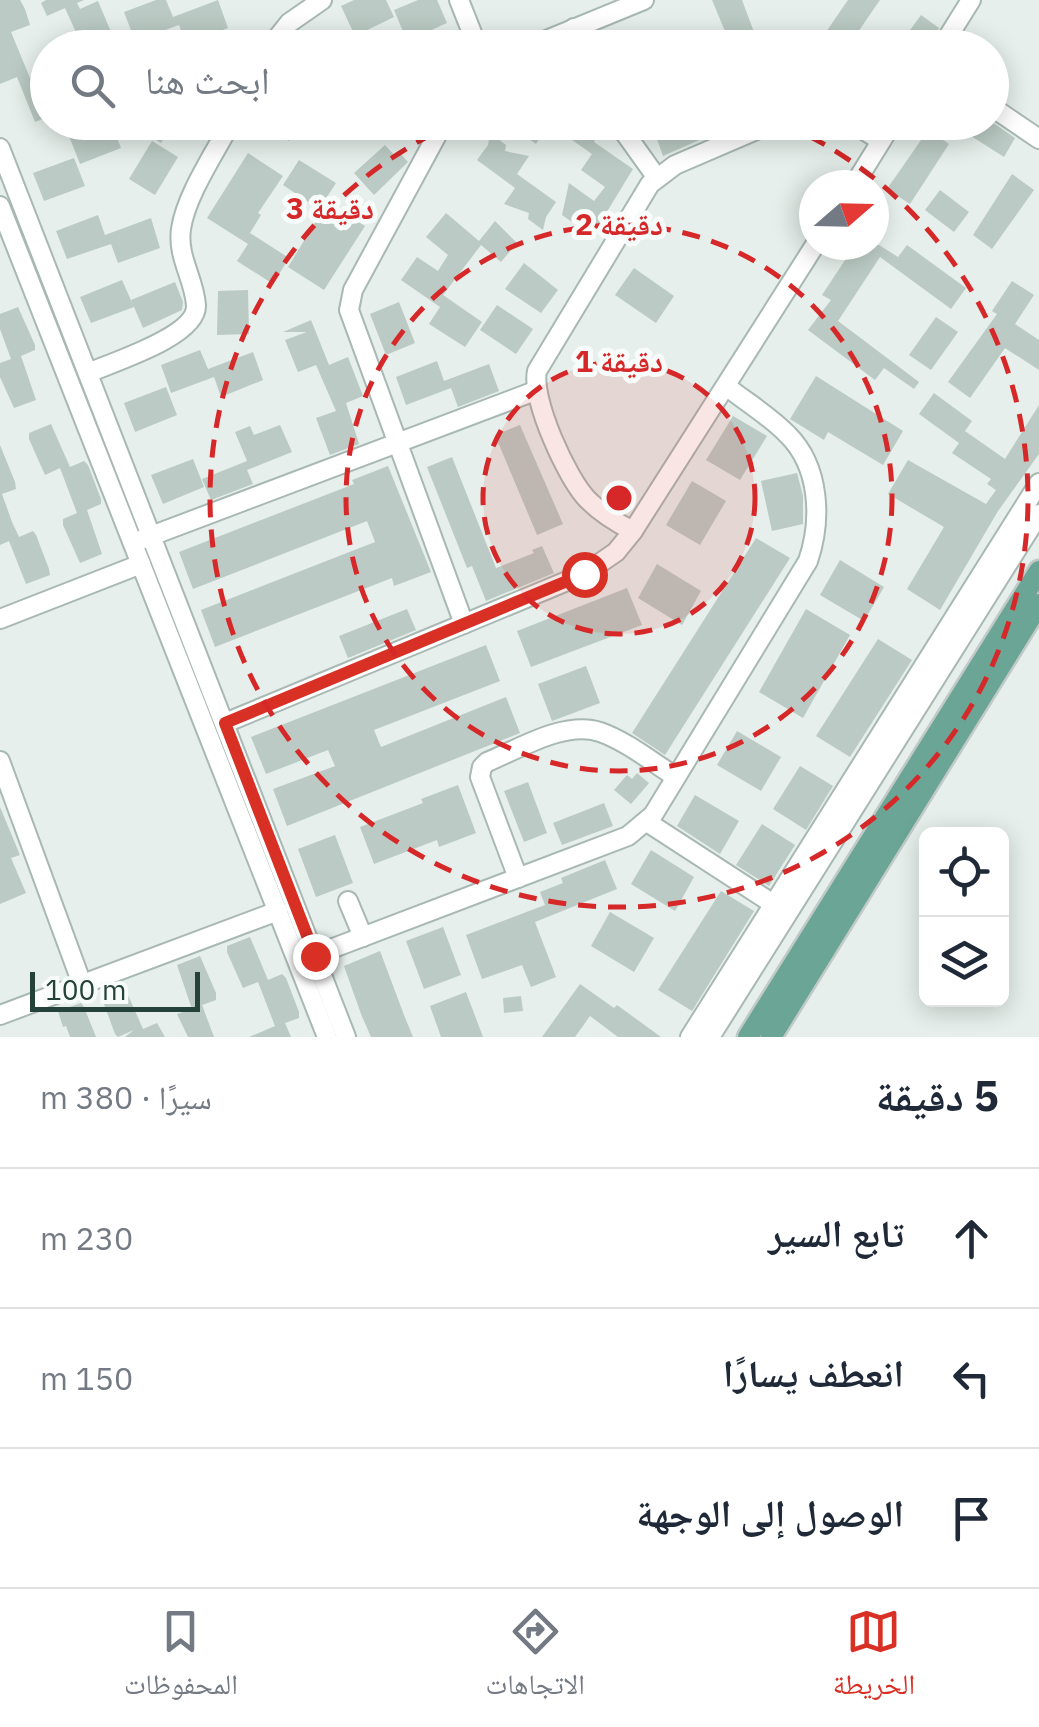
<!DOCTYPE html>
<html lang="ar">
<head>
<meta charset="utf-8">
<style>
	body { margin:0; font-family:"IBM Plex Sans","Noto Naskh Arabic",sans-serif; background:#f6f6f7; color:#1f2937; direction:rtl }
	.controls { position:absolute; right:30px; bottom:30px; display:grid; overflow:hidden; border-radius:15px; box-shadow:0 5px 25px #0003 }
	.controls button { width:90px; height:90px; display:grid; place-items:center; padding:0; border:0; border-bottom:2px solid #e0e1e3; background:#fff; color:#1f2937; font:50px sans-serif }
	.compass { position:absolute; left:799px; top:170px; width:90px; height:90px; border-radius:50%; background:#fff; box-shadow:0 5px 25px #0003; rotate:70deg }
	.scale { position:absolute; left:30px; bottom:25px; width:170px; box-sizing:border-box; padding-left:10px; border:5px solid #24423a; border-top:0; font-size:28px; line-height:35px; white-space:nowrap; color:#24423a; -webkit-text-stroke:8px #f7fbf9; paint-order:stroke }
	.stop { position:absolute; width:30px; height:30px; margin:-22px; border:8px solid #d93025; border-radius:50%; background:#fff }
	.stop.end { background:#d93025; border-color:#fff; box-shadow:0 2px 10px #0008 }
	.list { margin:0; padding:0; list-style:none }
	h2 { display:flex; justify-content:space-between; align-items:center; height:130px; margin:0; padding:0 40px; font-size:42px }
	h2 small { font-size:32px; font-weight:400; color:#747a83 }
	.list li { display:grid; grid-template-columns:65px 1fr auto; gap:30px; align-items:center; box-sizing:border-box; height:140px; padding:0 40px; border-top:2px solid #e0e1e3 }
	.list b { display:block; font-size:38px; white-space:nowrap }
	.list em { font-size:32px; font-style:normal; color:#747a83 }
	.icon { flex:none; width:55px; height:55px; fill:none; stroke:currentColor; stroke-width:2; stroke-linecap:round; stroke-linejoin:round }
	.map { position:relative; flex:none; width:1039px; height:1037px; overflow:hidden; direction:ltr }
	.search { position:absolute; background:#fff; box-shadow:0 5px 25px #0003; left:30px; right:30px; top:30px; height:110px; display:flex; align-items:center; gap:25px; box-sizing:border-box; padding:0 35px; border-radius:55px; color:#747a83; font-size:38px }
	.sheet { height:550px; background:#fff }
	nav { display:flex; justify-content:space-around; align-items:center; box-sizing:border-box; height:140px; border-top:2px solid #e0e1e3; background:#fff; font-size:28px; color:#747a83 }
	nav a { display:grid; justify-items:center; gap:5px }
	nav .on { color:#d93025 }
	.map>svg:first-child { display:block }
</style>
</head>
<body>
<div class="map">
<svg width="1039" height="1037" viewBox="0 0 1039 1037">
	<rect width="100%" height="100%" fill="#e6efeb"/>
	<!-- building -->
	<g fill="#bbcac4">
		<polygon points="0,0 20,0 25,9 30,25 11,32 30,78 48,71 48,117 35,122 17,77 0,84"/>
		<polygon points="46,0 84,0 77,3 80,9 98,1 114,39 95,48 83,48 65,8 47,16 41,3"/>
		<polygon points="156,0 166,0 173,17 218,0 228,28 186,44 179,25 135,41 124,12"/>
		<polygon points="354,0 386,0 394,17 355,36 341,6"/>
		<polygon points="418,0 437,0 447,23 407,41 394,10"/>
		<polygon points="712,0 742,0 760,48 732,48"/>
		<polygon points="848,0 880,0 847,48 841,48 824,35"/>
		<polygon points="921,15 939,28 929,48 897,48"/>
		<polygon points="105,122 111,122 121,148 80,164 69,136"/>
		<polygon points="128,122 174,122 161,143"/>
		<polygon points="261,122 300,122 289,141"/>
		<polygon points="505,122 605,122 594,142 633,169 594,233 585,231 562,215 569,183 594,201 605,187 581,170 592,154 549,124 536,144"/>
		<polygon points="651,122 738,122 738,123 663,156"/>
		<polygon points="949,122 992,122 1015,138 1004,157"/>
		<polygon points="928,130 949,144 910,204 887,189"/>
		<polygon points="490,133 506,145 505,151 529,156 517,174 556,202 546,217 543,230 528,219 529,213 504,204 515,188 477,160 488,145"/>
		<polygon points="152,141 178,157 155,195 129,179"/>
		<polygon points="385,145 395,156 399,152 408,162 374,195 354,173"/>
		<polygon points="248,153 283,176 258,213 261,215 250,233 289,258 273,284 237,261 248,244 207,218"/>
		<polygon points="74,158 85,186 44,201 33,173"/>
		<polygon points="299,160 336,183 325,200 365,226 324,290 288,267 322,211 283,185"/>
		<polygon points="1012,174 1034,190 992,249 973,235"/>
		<polygon points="940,190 969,212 954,232 925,210"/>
		<polygon points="446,213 479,241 495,221 517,243 501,262 481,245 443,295 482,322 465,347 429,324 440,307 401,280 417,257 438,271 448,255 426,237"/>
		<polygon points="98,215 105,235 151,218 160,248 118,263 111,244 67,259 56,231"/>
		<polygon points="855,245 879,245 898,257 907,245 966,288 951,309 880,257 838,321 919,382 914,389 884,368 875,380 808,330 831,300 822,295"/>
		<polygon points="524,263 558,290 541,313 505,289"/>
		<polygon points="634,268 674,296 656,323 615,295"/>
		<polygon points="122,280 134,307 91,323 80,297"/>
		<polygon points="1012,281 1034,295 1015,324 1039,340 1039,370 1005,348 970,398 948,382 997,314 992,311"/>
		<polygon points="175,282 183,302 182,310 143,328 131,300"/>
		<polygon points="248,290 249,334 217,335 218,291"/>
		<polygon points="399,302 415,343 386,355 370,314"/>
		<polygon points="497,305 533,329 516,354 480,330"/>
		<polygon points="18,307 35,345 35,350 21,356 36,400 14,408 0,377 0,363 11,359 0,329 0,314"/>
		<polygon points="936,317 958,332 931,370 909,355"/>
		<polygon points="311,320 329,365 348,357 363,396 346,403 359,444 330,455 316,418 336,411 316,365 298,372 285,340 307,332 283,332"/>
		<polygon points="200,350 208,369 253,352 263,380 221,397 214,377 171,393 161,365"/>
		<polygon points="437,361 444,381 489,364 499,391 458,407 451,388 406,405 396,377"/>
		<polygon points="816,376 903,431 883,465 828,432 824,440 790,419"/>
		<polygon points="166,387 177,415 135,432 124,403"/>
		<polygon points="934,393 972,421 965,431 1005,459 1039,405 1039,454 998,511 940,610 907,589 944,527 888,494 908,460 986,504 996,490 987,484 991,479 952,453 959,443 919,414"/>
		<polygon points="733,416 767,436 740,480 706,460"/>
		<polygon points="51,424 70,467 84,461 88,465 101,499 101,504 87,510 102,554 80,563 63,525 63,519 77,513 60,468 45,475 29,439 29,433"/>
		<polygon points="280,425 292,452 247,470 253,484 211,500 202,479 247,461 235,432 250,426 254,435"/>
		<polygon points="520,425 563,524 537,535 495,435"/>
		<polygon points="0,445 15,482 16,489 2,494 12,522 19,537 33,531 36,535 49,569 50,575 26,584 9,541 0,545"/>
		<polygon points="452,457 496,568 534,553 532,550 542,546 554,573 486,601 472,566 467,568 427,467"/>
		<polygon points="193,459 204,487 163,504 151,475"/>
		<polygon points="388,466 431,572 394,586 392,578 215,647 201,610 375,542 367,521 193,589 179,552 354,484 352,480"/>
		<polygon points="797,473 803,496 803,524 772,531 761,481"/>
		<polygon points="692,481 726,501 700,545 666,525"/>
		<polygon points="756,538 790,558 665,755 632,733"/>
		<polygon points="840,560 884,587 864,621 820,595"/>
		<polygon points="657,564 701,591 682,625 638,598"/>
		<polygon points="627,588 642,625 531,667 517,631"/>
		<polygon points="407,609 416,630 348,658 339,636"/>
		<polygon points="806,609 850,635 803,718 759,692"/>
		<polygon points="878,639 912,660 850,757 816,736"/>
		<polygon points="486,645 500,681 374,730 381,747 506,697 520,733 287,826 273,789 335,766 328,750 266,774 251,737"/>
		<polygon points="586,666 600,703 552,721 538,684"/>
		<polygon points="737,731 781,757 761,791 717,765"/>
		<polygon points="800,766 833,786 806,830 773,809"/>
		<polygon points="637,773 649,783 631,804 614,790 627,775 632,779"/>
		<polygon points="528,782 547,833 524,842 504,791"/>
		<polygon points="458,785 476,833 439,847 437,840 374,864 360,827 423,803 421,799"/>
		<polygon points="695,795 739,821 720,854 677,826"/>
		<polygon points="604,803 613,826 562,845 553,823"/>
		<polygon points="0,807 20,855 11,858 26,893 0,904"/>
		<polygon points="762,824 795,845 769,886 736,865"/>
		<polygon points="335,835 353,883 316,897 298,849"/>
		<polygon points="651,850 694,877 675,911 631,884"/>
		<polygon points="605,860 617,889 535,922 556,977 531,987 522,965 482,979 466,935 545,905 540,892 563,883 561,878"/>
		<polygon points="721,891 754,911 692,1011 658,990"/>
		<polygon points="610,912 654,938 634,972 591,946"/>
		<polygon points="443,927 461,975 424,989 406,941"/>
		<polygon points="250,937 268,980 282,974 286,978 299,1012 299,1018 285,1023 291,1037 249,1037 275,1026 258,982 243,988 227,952 227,946"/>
		<polygon points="380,951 404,1015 413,1037 371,1037 361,1014 344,966"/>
		<polygon points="200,956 216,993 216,1000 202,1005 214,1037 188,1037 177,1014 192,1009 177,965"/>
		<polygon points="580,984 614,1008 617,1005 661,1037 618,1037 590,1016 575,1037 542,1037"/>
		<polygon points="124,986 143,1029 157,1023 165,1037 125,1037 134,1030 118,1037 115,1034 101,996"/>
		<polygon points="466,992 483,1037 441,1037 430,1006"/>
		<polygon points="521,996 523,1011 504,1013 503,998"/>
		<polygon points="81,1003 84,1007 96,1037 70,1037 66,1026 63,1027 58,1011"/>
	</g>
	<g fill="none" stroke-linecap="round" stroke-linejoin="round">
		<!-- minor casing -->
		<g stroke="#a8b8b2" stroke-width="22">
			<g id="minor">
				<polyline points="459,0 478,48"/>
				<polyline points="574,28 581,48"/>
				<polyline points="269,48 289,23 322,0"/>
				<polyline points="527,48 644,0"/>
				<polyline points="941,48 971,0"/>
				<polyline points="992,107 1039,139"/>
				<polyline points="444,122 353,290 349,310 464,624"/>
				<polyline points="617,122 657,178"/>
				<polyline points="851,122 881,141"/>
				<polyline points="0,148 346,1037"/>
				<polyline points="854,185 893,122"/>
				<polyline points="0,206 327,1037"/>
				<path d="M88 373C113 362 198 336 196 305 194 278 177 257 181 229 186 195 215 153 231 122"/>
				<path d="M633 531C617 523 601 513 588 500 567 479 531 399 537 371L650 184 675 165 775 122"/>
				<polyline points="143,539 535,391"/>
				<polyline points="0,619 141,564"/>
				<polyline points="225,723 584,574 616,552 633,531 815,245"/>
				<polyline points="0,761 82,984"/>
				<polyline points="647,822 781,909"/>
				<path d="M518 878 480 777 482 767 487 762C519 749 565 720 600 732 626 741 652 762 676 777"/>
				<polyline points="348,901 363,937"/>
				<path d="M315 955 628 836 653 815 808 561C822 520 820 467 788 435 770 416 746 402 726 386"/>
				<polyline points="0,1015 278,911"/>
				<polyline points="690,1037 1039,483"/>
				<polyline points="710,1037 1039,514"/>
			</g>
		</g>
		<!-- major casing -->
		<g stroke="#c2cac8" stroke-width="25">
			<g id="major">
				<polyline points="748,1037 1039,571"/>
				<polyline points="771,1037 1039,604"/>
			</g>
		</g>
		<!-- minor -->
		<use href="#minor" stroke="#fff" stroke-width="18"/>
		<!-- major -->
		<use href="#major" stroke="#6aa596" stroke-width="20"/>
	</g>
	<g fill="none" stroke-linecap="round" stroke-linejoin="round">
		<!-- route -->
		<polyline stroke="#d93025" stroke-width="12" points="315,956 225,723 584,574"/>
	</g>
	<!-- distance rings -->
	<circle cx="619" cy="498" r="136" fill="#d62828" fill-opacity=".12"/>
	<g fill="none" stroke="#d62828" stroke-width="5" stroke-dasharray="18 12">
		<circle cx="619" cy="498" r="136"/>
		<circle cx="619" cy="498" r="273"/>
		<path d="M782 123A409 409 0 1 1 456 123"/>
	</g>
	<circle cx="619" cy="498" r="15" fill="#d62828" stroke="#f7fbf9" stroke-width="5"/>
	<g font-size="30" text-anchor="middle" font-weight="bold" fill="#d62828" stroke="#f7fbf9" stroke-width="10" stroke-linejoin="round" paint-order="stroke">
		<text x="330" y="219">3 دقيقة</text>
		<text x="619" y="235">2 دقيقة</text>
		<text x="619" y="372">1 دقيقة</text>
	</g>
</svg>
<div class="controls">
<button><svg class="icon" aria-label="locate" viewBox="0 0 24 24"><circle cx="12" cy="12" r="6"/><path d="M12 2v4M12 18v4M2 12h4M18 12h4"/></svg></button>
<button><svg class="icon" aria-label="layers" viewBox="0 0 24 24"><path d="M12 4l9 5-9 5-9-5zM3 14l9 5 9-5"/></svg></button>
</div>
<svg class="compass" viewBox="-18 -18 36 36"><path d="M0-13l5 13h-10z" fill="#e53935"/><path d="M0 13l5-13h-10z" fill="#747a83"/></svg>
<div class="scale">100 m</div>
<div class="stop" style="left:584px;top:574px"></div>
<div class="stop end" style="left:315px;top:956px"></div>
<div class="search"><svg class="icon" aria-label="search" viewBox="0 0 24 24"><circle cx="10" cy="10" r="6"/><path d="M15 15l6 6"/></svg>ابحث هنا</div>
</div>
<section class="sheet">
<h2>5 دقيقة<small>سيرًا · 380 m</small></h2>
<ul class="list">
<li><svg class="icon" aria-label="ahead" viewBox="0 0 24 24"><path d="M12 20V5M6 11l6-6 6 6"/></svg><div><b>تابع السير</b></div><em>230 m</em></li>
<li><svg class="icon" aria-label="left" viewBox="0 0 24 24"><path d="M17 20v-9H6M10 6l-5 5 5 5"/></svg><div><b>انعطف يسارًا</b></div><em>150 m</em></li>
<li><svg class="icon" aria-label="arrive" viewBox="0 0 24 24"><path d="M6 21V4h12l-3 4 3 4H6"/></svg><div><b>الوصول إلى الوجهة</b></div></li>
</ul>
</section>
<nav>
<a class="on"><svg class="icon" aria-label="map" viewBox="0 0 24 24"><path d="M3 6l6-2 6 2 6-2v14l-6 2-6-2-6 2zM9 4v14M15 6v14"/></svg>الخريطة</a>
<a><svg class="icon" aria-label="directions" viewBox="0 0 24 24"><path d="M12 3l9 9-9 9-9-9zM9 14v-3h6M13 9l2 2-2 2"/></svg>الاتجاهات</a>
<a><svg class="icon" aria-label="saved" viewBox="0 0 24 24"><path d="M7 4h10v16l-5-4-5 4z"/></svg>المحفوظات</a>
</nav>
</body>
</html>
